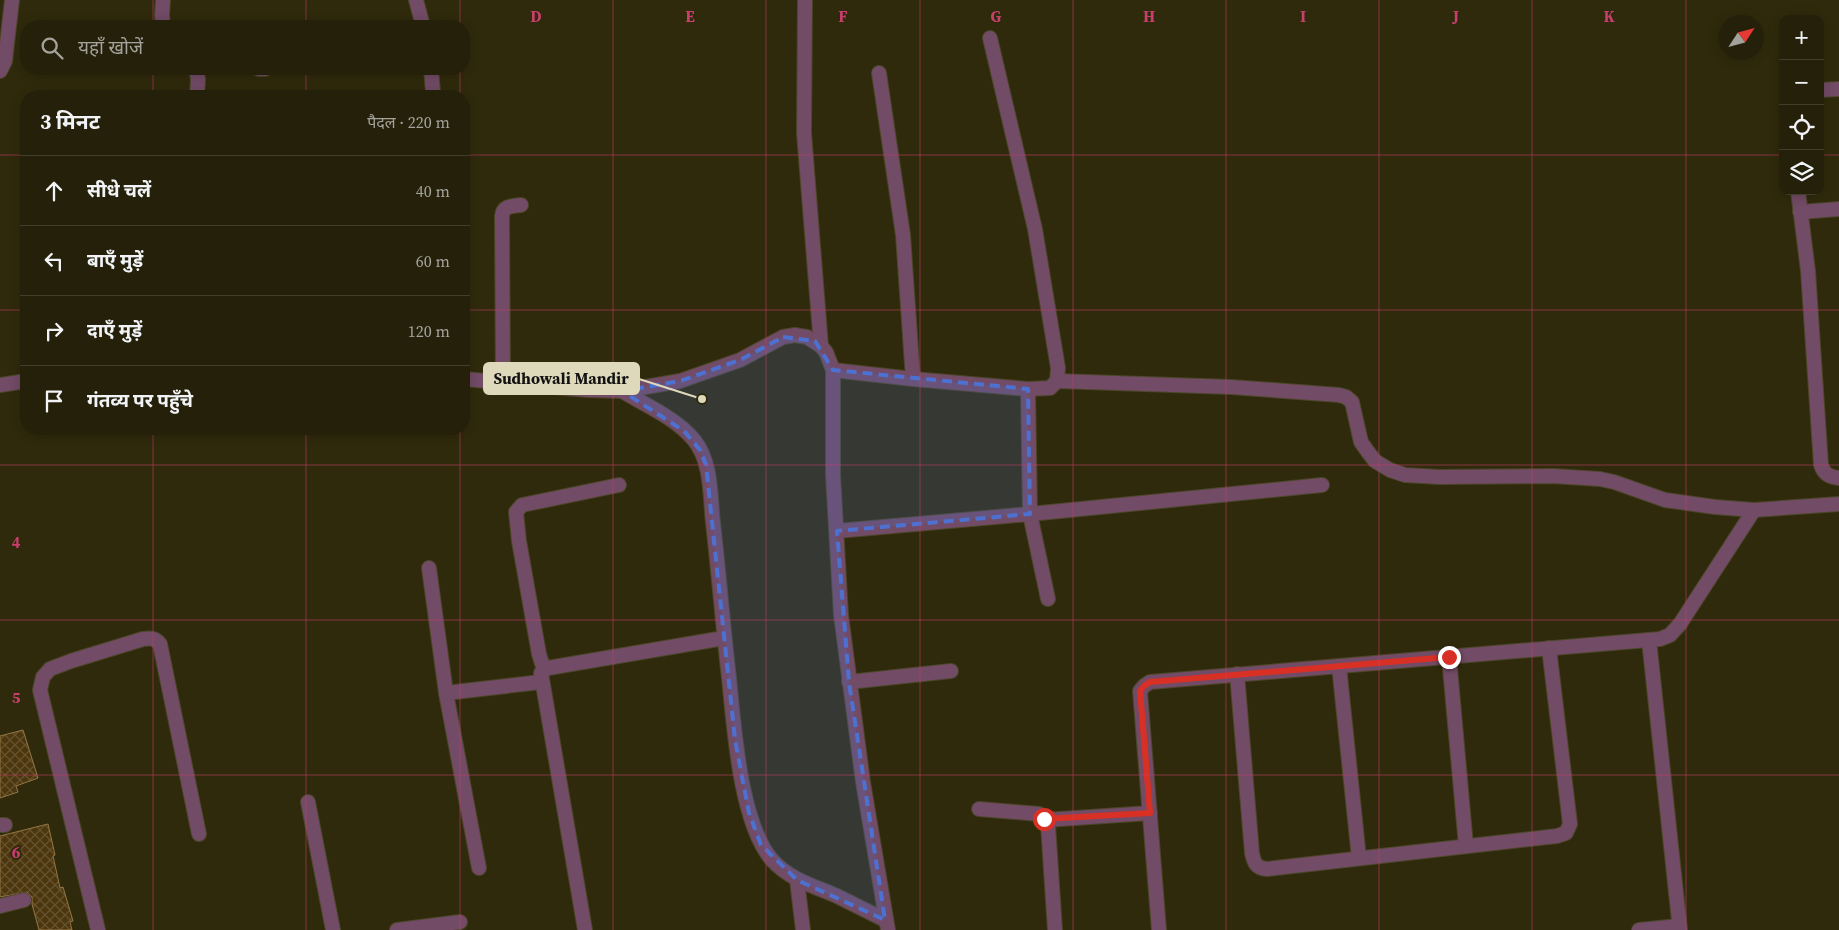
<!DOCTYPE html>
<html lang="hi">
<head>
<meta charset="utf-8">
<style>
	body { margin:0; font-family:"Source Serif 4","Noto Sans Devanagari",serif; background:#302d17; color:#f1f3f6 }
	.controls { position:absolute; right:15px; top:15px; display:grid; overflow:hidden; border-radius:10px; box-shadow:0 2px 12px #0003 }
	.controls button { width:45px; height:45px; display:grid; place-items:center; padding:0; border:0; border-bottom:1px solid #413e2a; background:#242009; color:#f1f3f6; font:25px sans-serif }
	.compass { position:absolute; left:1719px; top:15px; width:45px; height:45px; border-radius:50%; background:#242009; box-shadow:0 2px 12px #0003; rotate:54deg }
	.stop { position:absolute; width:15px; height:15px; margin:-11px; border:4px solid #d93025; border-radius:50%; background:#fff }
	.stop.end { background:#d93025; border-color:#fff; box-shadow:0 1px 5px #0008 }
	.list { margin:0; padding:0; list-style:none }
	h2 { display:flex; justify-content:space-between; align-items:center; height:65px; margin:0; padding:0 20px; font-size:21px }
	h2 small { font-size:16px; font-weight:400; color:#a3a39c }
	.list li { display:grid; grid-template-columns:32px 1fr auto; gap:15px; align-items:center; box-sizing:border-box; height:70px; padding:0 20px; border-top:1px solid #413e2a }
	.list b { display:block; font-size:19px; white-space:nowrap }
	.list em { font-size:16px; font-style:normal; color:#a3a39c }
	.icon { flex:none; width:28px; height:28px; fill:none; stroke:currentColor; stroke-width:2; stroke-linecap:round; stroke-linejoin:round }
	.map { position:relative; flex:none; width:1839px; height:930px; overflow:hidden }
	.search { position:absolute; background:#242009; box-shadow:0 2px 12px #0003; left:20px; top:20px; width:450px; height:55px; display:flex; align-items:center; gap:12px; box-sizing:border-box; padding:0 18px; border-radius:20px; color:#a3a39c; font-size:19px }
	.panel { position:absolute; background:#242009; box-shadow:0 2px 12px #0003; left:20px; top:90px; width:450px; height:345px; border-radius:20px }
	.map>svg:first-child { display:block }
</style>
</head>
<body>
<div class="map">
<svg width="1839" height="930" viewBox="0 0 1839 930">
	<defs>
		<pattern id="building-cross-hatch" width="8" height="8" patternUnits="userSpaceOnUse" patternTransform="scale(1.25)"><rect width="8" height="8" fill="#4c360e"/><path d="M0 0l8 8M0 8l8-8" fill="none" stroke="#65522f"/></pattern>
	</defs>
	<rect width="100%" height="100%" fill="#302a0c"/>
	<!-- building -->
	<g fill="url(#building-cross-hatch)" stroke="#967744">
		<polygon points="23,730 38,778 16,786 18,792 0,798 0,736"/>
		<polygon points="48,824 55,855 53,856 60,888 63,887 73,921 70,922 72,930 39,930 32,904 32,897 27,892 0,897 0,836"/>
	</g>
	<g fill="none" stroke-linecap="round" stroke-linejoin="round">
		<!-- minor casing -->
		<g stroke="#4c4628" stroke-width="16">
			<g id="minor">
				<polyline points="416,0 423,26"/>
				<polyline points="805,0 804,133 821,346"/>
				<polyline points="163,26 162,15 163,0"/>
				<polyline points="196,69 198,79 197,96"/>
				<polyline points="259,69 265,69"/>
				<polyline points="431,69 433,92"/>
				<polyline points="0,71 5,61 12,0"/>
				<polyline points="879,73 903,235 913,379"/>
				<polyline points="1820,90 1839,89"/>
				<path d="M1798 191 1808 271 1821 465C1824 474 1829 477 1839 478"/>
				<polyline points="1800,212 1839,209"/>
				<polyline points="833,370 913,379 1028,389 1050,388 1057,381 1058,368 1035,229 990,38"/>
				<polyline points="464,379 588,390 622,391 680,381 740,360 783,337 795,335 807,337 821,346 826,352 833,370 833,475 841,615 863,782 888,930"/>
				<polyline points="1057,381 1231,387 1339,395 1346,397 1352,402 1361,442 1368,452 1375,461 1390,470 1405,475 1439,477 1553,476 1600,479 1614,482 1665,500 1715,507 1754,510 1839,504"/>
				<path d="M503 383 502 216C503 206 511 206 521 205"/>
				<polyline points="0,385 26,381"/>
				<polyline points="1028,389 1030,514 1048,599"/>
				<path d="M622 391C645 405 676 418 694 440 712 462 710 497 713 523 719 575 723 627 729 678 734 727 740 823 772 860 790 880 814 886 837 896 853 904 869 912 885 920"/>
				<polyline points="837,531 1030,514 1322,485"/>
				<polyline points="429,568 446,693 479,868"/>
				<polyline points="1649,640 1680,930"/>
				<polyline points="1449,657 1466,846"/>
				<polyline points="1339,666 1359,858"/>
				<polyline points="544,670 539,654 519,541 516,512 522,505 527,504 619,485"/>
				<path d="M1237 674 1252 853C1254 863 1256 868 1267 869L1557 836 1566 833 1570 824 1549 648"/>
				<polyline points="849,682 951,671"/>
				<polyline points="446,693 541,682"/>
				<polyline points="308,802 333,930"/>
				<polyline points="979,809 1039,814 1045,819 1048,825 1055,930"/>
				<polyline points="1045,820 1150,813"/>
				<polyline points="0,825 5,825"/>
				<polyline points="797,880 803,930"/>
				<polyline points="0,906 24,900"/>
				<path d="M98 930 40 690 43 677 50 669 71 661 143 639C151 638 155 638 160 644L199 834"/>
				<polyline points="397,930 460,922"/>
				<polyline points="585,930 541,673 544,670 548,668 724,638"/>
				<polyline points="1159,930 1140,691 1144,686 1150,682 1660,639 1670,635 1680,624 1754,510"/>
				<polyline points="1639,930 1679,926"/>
			</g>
		</g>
		<!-- minor -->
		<use href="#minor" stroke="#724b66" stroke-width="14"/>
	</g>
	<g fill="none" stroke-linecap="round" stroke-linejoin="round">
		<!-- route -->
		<polyline stroke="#d93025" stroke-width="6" points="1044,819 1150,813 1140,691 1144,686 1150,682 1449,657"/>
	</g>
	<!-- marked area -->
	<path fill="#4d71d1" fill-opacity="0.2" stroke="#4d71d1" stroke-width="4" stroke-dasharray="10 6" stroke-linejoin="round" d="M783 337 815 341 833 370 1028 389 1030 514 837 531 849 682 885 920 797 880 761 845 749 813 735 740 706 465 700 450 684 431 622 391 680 381 740 360Z"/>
	<!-- grid -->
	<path fill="none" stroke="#c83f6e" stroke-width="1" stroke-opacity="0.55" d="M153 0V26M306 0V26M460 0V26M613 0V930M766 0V930M920 0V930M1073 0V930M1226 0V930M1379 0V930M1532 0V930M1686 0V930M153 69V96M306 69V96M460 69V96M0 155H26M464 155H1783M1820 155H1839M0 310H26M464 310H1839M153 429V930M306 429V930M460 429V930M0 465H1839M0 620H1839M0 775H1839"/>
	<g font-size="16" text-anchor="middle" font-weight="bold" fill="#c83f6e" stroke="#302a0c" stroke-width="4" stroke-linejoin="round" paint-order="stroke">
		<text x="536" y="22">D</text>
		<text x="690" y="22">E</text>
		<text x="843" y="22">F</text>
		<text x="996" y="22">G</text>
		<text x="1149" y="22">H</text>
		<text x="1303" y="22">I</text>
		<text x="1456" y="22">J</text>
		<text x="1609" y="22">K</text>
		<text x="16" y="548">4</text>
		<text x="16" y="703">5</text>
		<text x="16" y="858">6</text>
	</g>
	<!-- callouts -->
	<path fill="none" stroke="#ded9bb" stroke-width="2" d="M702 399L639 379"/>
	<circle fill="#ded9bb" stroke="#302a0c" stroke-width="2" cx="702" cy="399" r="5"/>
	<rect fill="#ded9bb" stroke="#ded9bb" stroke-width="2" x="484" y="363" width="155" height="31" rx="5"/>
	<g font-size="16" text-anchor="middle" font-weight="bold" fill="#111">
		<text x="561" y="384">Sudhowali Mandir</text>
	</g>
</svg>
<div class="controls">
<button>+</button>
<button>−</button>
<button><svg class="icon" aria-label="locate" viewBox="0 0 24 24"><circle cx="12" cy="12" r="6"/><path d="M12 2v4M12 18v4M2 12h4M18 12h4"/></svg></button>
<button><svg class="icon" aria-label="layers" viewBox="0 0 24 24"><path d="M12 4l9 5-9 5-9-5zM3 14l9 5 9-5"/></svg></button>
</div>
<svg class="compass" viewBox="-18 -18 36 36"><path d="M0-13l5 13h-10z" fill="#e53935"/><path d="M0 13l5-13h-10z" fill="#a3a39c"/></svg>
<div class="stop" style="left:1044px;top:819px"></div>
<div class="stop end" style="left:1449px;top:657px"></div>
<div class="search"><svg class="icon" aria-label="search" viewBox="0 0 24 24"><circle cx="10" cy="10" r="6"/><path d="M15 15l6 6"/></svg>यहाँ खोजें</div>
<section class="panel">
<h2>3 मिनट<small>पैदल · 220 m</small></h2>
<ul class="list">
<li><svg class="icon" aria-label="ahead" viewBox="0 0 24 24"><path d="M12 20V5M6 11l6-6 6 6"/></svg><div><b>सीधे चलें</b></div><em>40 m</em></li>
<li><svg class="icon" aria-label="left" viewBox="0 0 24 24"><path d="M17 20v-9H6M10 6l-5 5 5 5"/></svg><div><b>बाएँ मुड़ें</b></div><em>60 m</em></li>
<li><svg class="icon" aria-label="right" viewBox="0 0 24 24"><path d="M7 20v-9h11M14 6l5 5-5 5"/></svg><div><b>दाएँ मुड़ें</b></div><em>120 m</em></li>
<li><svg class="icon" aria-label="arrive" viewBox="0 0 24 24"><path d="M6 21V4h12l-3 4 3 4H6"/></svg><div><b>गंतव्य पर पहुँचे</b></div></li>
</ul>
</section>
</div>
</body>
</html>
